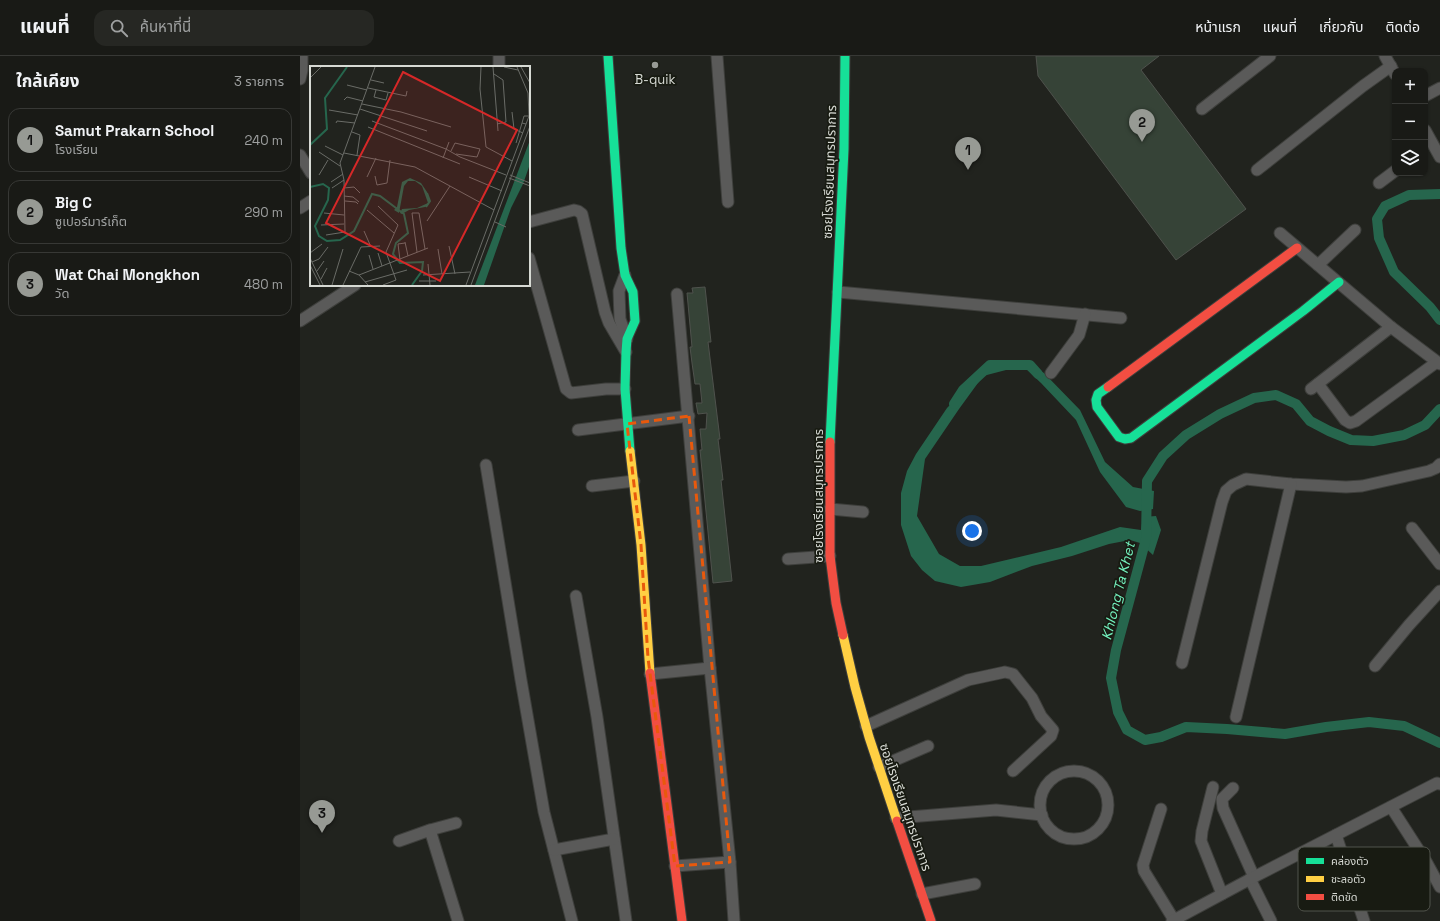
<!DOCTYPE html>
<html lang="th">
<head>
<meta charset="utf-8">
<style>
	body { margin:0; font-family:"Space Grotesk","Noto Sans Thai",sans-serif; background:#262723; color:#f1f3f6 }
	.controls { position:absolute; right:12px; top:12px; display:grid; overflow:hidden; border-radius:8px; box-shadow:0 1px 3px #0004 }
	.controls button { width:36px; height:36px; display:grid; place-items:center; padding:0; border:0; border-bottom:1px solid #373835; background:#191a16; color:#f1f3f6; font:20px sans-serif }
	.you { position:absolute; left:672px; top:475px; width:14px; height:14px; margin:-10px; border:3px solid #fff; border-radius:50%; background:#1a73e8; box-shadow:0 0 0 6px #1a73e833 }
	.badge { display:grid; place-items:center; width:26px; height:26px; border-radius:50%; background:#979a94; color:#111; font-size:13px; font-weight:700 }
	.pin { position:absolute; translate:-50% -33px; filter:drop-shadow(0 1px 2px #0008) }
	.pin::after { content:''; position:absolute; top:21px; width:14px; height:12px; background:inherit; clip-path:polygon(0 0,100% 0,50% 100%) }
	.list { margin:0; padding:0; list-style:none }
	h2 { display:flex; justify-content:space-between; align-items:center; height:52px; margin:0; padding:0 16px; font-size:17px }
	h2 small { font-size:13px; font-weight:400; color:#9fa1a1 }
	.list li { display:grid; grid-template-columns:26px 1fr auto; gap:12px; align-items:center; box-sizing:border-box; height:64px; margin:0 8px 8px; padding:0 8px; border:1px solid #373835; border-radius:12px }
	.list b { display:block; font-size:15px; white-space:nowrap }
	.list p { margin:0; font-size:13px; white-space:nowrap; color:#9fa1a1 }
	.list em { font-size:13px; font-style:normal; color:#9fa1a1 }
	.icon { flex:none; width:22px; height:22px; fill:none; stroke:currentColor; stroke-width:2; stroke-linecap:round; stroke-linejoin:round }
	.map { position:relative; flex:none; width:1140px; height:865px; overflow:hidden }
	header { display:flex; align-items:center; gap:24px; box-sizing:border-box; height:56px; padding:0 20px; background:#191a16; border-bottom:1px solid #373835 }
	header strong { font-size:19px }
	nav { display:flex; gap:22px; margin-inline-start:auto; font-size:14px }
	.search { width:280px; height:36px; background:#262723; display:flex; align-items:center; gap:10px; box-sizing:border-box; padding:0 14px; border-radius:12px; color:#9fa1a1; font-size:15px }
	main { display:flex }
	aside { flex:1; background:#191a16 }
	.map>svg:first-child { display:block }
</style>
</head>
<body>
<header>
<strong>แผนที่</strong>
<div class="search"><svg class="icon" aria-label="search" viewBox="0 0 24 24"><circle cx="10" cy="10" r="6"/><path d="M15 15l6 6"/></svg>ค้นหาที่นี่</div>
<nav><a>หน้าแรก</a><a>แผนที่</a><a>เกี่ยวกับ</a><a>ติดต่อ</a></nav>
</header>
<main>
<aside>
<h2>ใกล้เคียง<small>3 รายการ</small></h2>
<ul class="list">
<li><span class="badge">1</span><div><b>Samut Prakarn School</b><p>โรงเรียน</p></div><em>240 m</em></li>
<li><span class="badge">2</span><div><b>Big C</b><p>ซูเปอร์มาร์เก็ต</p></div><em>290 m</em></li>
<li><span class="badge">3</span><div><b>Wat Chai Mongkhon</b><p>วัด</p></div><em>480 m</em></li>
</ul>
</aside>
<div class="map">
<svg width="1140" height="865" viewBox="0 0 1140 865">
	<rect width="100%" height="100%" fill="#21231e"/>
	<!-- water -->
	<polygon fill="#26664d" points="692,309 730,309 744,317 780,354 805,406 833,431 854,435 853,453 840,455 826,451 800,416 776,364 741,327 726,313 706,314 683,320 659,353 625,403 617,460 639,498 660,510 681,510 761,491 820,471 841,474 843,461 856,460 861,474 853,499 840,487 830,484 809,488 772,500 732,510 690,526 661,531 635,525 622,514 611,500 601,469 601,437 607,415 616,398 647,352 679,319"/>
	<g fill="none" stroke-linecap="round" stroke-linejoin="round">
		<!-- canal -->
		<g stroke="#26664d" stroke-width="10">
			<polyline points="1140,138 1109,139 1085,150 1077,163 1079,182 1094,216 1130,251 1140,264"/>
			<polyline points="654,348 663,334 690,309 730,309 738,318"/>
			<polyline points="1140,353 1125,369 1104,379 1073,385 1051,384 1029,375 1010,365 996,348 976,339 954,342 920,358 886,379 863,400 847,425 846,483 816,594 811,622 818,656 827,674 845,684 861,681 886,671 927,673 985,678 1026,671 1069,666 1104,670 1140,687"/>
		</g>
	</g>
	<!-- building -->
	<g fill="#364337" stroke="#4f524d">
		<polygon points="736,0 859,0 841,14 946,153 876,204 738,20"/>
		<polygon points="405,231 411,286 408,286 420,383 418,383 423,424 421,424 432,525 413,527 400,394 402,394 400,373 406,373 407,357 398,358 396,347 402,347 400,328 395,328 392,307 390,291 392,291 387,237 393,237 392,232"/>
	</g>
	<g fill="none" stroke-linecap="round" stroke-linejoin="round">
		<!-- street casing -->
		<g stroke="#3e3f3c" stroke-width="13">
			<g id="street">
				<polyline points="199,0 199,11"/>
				<polyline points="417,0 428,146"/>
				<polyline points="1085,0 1095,18"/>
				<polyline points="0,23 2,14 2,0"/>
				<polyline points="1125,40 1140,32"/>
				<polyline points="902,53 970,0"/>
				<polyline points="1125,74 1140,101"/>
				<polyline points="0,99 11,117"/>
				<polyline points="957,114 1063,30 1091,10"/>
				<polyline points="1079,127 1095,115"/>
				<polyline points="0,152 11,145"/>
				<polyline points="229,166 274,154 278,155 282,158 305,256 309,267 326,296"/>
				<polyline points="980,177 1091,271 1140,308"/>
				<polyline points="229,202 266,333 271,337 306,333 325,333"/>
				<polyline points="1018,209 1055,174"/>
				<polyline points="325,219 319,235 320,263 327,283"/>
				<polyline points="538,236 821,262"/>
				<polyline points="377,238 410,612 430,806 434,865"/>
				<polyline points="0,265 55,229"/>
				<polyline points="751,317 779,279 785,258"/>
				<polyline points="1018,328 1045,364 1050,367 1056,365 1137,306"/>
				<polyline points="1011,333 1091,271"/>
				<polyline points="278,374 389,360"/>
				<polyline points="186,409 221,624 244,756 272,865"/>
				<polyline points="292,430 334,425"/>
				<polyline points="530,453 563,456"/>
				<polyline points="1112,472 1140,508"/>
				<polyline points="488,503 530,500"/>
				<polyline points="276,540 297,661 326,865"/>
				<polyline points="882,607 922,446 926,435 933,429 946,423 991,428 1046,431 1062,430 1129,415 1136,412 1140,408"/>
				<polyline points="1075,610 1109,569 1140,535"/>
				<polyline points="350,618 410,612"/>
				<polyline points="936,661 991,428"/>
				<polyline points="566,670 668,624 705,616 713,618 732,642 741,660 753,674 751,680 713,715"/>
				<polyline points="579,711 628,690"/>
				<circle cx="774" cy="749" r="34"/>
				<polyline points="913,731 902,775 901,785 922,838"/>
				<polyline points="933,732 922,743 923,752 954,821"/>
				<polyline points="1091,751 1127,807 1140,831"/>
				<polyline points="861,753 843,809 844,815 874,864"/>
				<polyline points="596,762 696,754 742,759"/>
				<polyline points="130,774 156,767"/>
				<polyline points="1036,779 1064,865"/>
				<polyline points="99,785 130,774 158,865"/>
				<polyline points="254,794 314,783"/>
				<polyline points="375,810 430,806"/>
				<polyline points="950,823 971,865"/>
				<polyline points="622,838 675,828"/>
				<polyline points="872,865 954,821 1137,727 1140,728"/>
			</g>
		</g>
		<!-- fast casing -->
		<g stroke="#3e3f3c" stroke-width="11">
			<g id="fast">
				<polyline points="308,0 321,192 325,219 333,236 335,265 327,283 326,296 325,333 330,395"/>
				<polyline points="808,331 798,338 796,344 797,351 819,381 825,383 831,382 1003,255 1039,226"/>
				<polyline points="530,386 544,93 545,0"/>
			</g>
		</g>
		<!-- slow casing -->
		<g stroke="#3e3f3c" stroke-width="11">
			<g id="slow">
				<polyline points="330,395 341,489 350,617"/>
				<polyline points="543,579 555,631 569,681 597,765"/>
			</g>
		</g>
		<!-- jam casing -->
		<g stroke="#3e3f3c" stroke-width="11">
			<g id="jam">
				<polyline points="808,331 997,192"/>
				<polyline points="530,386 530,500 536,547 543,579"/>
				<polyline points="350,617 382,865"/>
				<polyline points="597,765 631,865"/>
			</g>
		</g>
		<!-- street -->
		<use href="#street" stroke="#5a5a59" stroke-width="11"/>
		<!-- fast -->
		<use href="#fast" stroke="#16e098" stroke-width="9"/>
		<!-- slow -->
		<use href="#slow" stroke="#ffcf43" stroke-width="9"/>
		<!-- jam -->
		<use href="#jam" stroke="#f24e42" stroke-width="9"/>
	</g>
	<!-- marked area -->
	<path fill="none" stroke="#e8590c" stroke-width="3" stroke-dasharray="8 5" stroke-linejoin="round" d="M389 360 430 806 375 810 348 602 341 489 327 368Z"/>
	<!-- markers -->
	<circle fill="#979a94" stroke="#181b12" stroke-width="1.5" cx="355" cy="9" r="4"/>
	<g text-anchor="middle" stroke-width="3.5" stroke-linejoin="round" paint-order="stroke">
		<!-- poi labels -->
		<g font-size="13" fill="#d7dad4" stroke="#181b12">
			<text x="355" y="28">B-quik</text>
		</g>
		<!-- street labels -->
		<g font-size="13" fill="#d7dad4" stroke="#181b12">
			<text transform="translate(529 116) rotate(-88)" y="5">ซอยโรงเรียนสมุทรปราการ</text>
			<text transform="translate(518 440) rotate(-90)" y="5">ซอยโรงเรียนสมุทรปราการ</text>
			<text transform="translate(606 751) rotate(71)" y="5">ซอยโรงเรียนสมุทรปราการ</text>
		</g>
		<!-- water labels -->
		<g font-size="14" font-style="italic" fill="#74f2bf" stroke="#181b12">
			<text transform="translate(818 535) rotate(-76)" y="5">Khlong Ta Khet</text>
		</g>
	</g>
	<!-- overview -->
	<g transform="translate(10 10)">
		<rect width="220" height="220" fill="#21231e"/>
		<path d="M220 74V98L213 118 201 142 174 219H165ZM100 112 111 117 117 126 120 135 117 140 115 141 99 144 92 148 90 147 92 143 107 142 118 137 112 120 105 115H98L94 120 89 147 84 144 87 141 92 116Z" fill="#26664d"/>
		<path fill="none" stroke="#26664d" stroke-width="2" d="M0 79 17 63 15 32 37 1M0 121 13 118 19 122 18 134 5 160 9 170 17 175 30 174 44 165 62 128 70 130 94 148 98 167 86 177 83 188 90 197 113 196 112 205 102 219M116 141 120 135 117 127"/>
		<path fill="none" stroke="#6a6c67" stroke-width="1" d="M171 1 170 23 176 81 202 95M183 1 188 65M194 1 208 4M211 1 220 17M184 8 193 14 196 56 187 58M0 12 11 1M61 14 74 17M37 19 57 24M58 22 96 30 97 25M66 24 64 31 76 34 78 27M34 34 37 31 53 35M52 38 91 46 141 61M50 43 117 65M19 44 48 49M202 46 204 63 213 67M62 55 136 83 150 91 196 109M26 57 27 55 45 57M212 57 214 50H219M58 61 150 98M42 66 50 69 47 89M206 77 212 57 216 58M15 80 33 89M141 85 145 77 170 83 167 91 146 88M9 86 30 100M34 87 105 101 184 144M133 92 139 76M9 109 18 94M200 109 220 117M65 110 67 119 77 117 80 94M57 111 66 92M159 111 192 125M199 112 220 120M21 116 33 108M22 122 34 114M34 122 44 121 50 127M34 130 43 131 49 136M35 135 46 136 48 138M68 140 88 159 76 186 86 214 73 219M57 144 84 167M14 147 34 149M117 155 140 120M185 156 196 161M11 159 34 158M54 165 61 181M16 169 35 166 34 114 30 97 65 1M95 176 98 190M139 180 145 208M128 183 132 208M107 186 102 147H109L115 183M0 187 12 178M68 187 72 200M59 189 63 203M0 192 13 219M90 194 88 178 95 177M2 196 9 193 18 181M118 198 120 219M0 199 10 219M7 205 14 195M39 205 49 209 58 219M49 209 118 182M113 209 160 206M11 213 17 202M109 215H126M55 216 97 204M22 219 33 183M33 219 51 181 70 180M156 219 219 50 218 27 207 1M161 219 220 60"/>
		<path fill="#d62828" fill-opacity="0.15" stroke="#d62828" stroke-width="2" d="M93 6 207 64 130 215 16 157Z"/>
		<rect width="220" height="220" fill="none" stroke="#d7dad4" stroke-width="2"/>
	</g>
	<!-- legend -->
	<rect x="998" y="791" width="132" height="64" rx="6" fill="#181b12" stroke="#51544c" stroke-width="1"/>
	<rect x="1006" y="802" width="18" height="6" fill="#16e098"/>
	<rect x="1006" y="820" width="18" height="6" fill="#ffcf43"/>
	<rect x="1006" y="838" width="18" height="6" fill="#f24e42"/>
	<g font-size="11" fill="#d7dad4">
		<text x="1031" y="809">คล่องตัว</text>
		<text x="1031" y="827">ชะลอตัว</text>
		<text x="1031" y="845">ติดขัด</text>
	</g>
</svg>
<div class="controls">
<button>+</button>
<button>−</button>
<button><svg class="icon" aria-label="layers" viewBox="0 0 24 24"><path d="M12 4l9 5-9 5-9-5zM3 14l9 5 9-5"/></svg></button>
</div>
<div class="you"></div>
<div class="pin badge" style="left:668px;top:114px">1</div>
<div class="pin badge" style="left:842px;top:86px">2</div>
<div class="pin badge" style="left:22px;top:777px">3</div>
</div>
</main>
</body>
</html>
